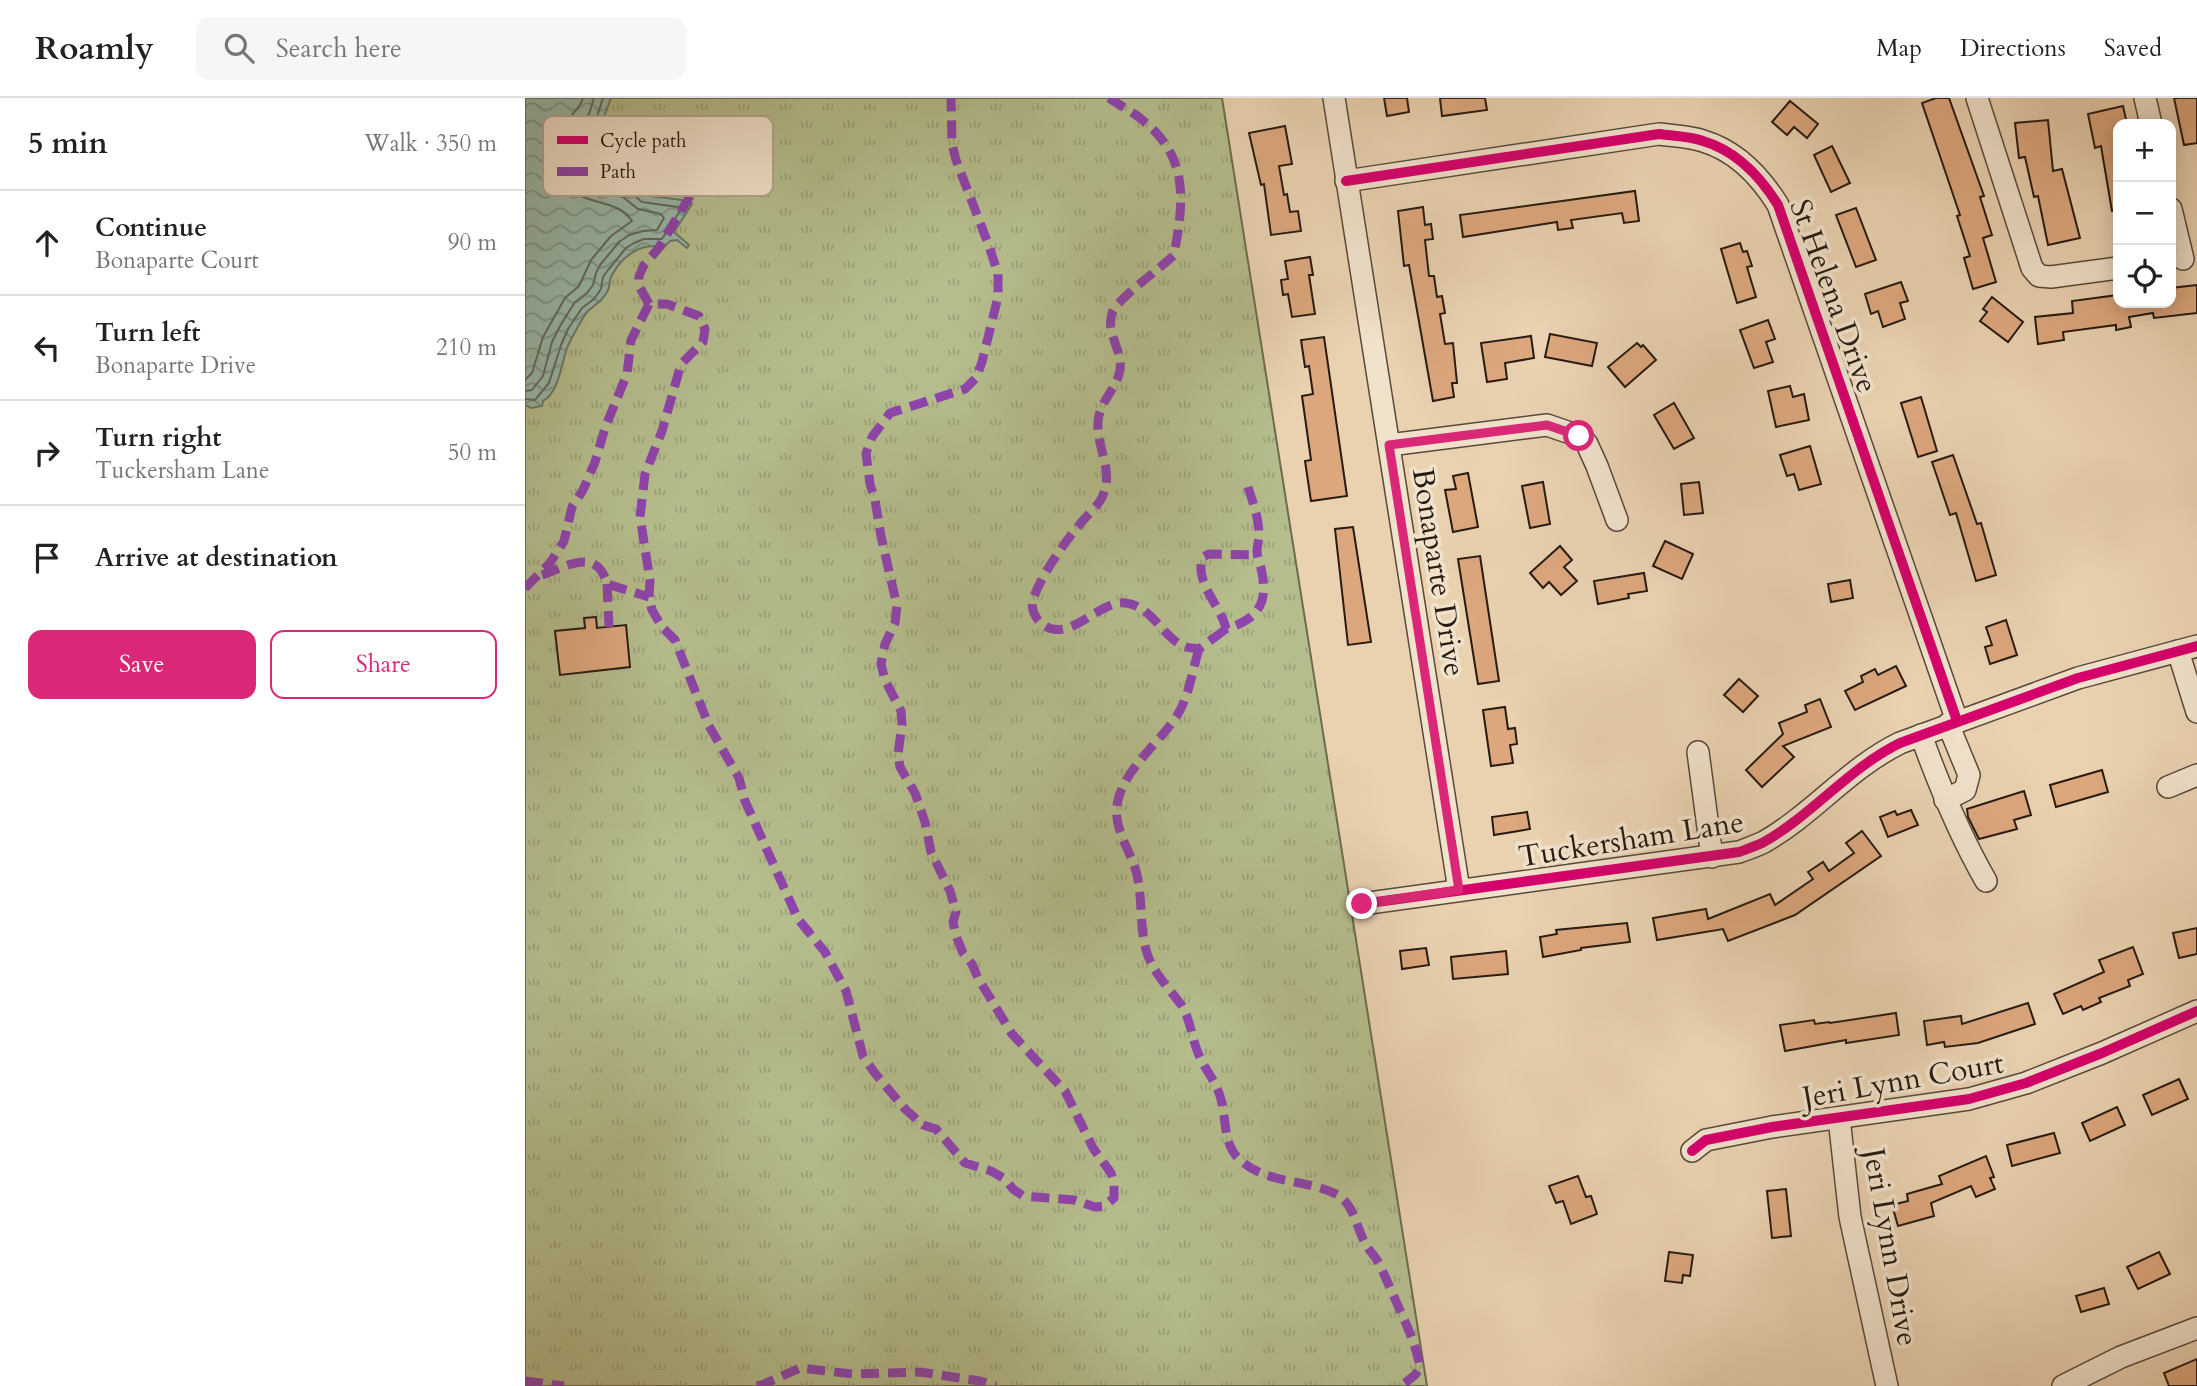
<!DOCTYPE html>
<html lang="en">
<head>
<meta charset="utf-8">
<style>
	body { margin:0; font-family:Cardo,serif; background:#f6f6f6; color:#222 }
	.controls { position:absolute; right:21px; top:21px; display:grid; overflow:hidden; border-radius:14px; box-shadow:0 4px 18px #0003 }
	.controls button { width:63px; height:63px; display:grid; place-items:center; padding:0; border:0; border-bottom:2px solid #e0e0e0; background:#fff; color:#222; font:35px sans-serif }
	.stop { position:absolute; width:21px; height:21px; margin:-16px; border:5px solid #db2777; border-radius:50%; background:#fff }
	.stop.end { background:#db2777; border-color:#fff; box-shadow:0 2px 7px #0008 }
	.list { margin:0; padding:0; list-style:none }
	h2 { display:flex; justify-content:space-between; align-items:center; height:91px; margin:0; padding:0 28px; font-size:30px }
	h2 small { font-size:23px; font-weight:400; color:#767676 }
	.list li { display:grid; grid-template-columns:46px 1fr auto; gap:21px; align-items:center; box-sizing:border-box; height:105px; padding:0 28px; border-top:2px solid #e0e0e0 }
	.list b { display:block; font-size:26px; white-space:nowrap }
	.list p { margin:0; font-size:23px; white-space:nowrap; color:#767676 }
	.list em { font-size:23px; font-style:normal; color:#767676 }
	.actions { display:flex; gap:14px; padding:21px 28px }
	.actions a { flex:1; padding:16px 0; border:2px solid #db2777; border-radius:14px; text-align:center; font-size:24px; color:#db2777 }
	.actions .main { background:#db2777; color:#fff }
	.icon { flex:none; width:38px; height:38px; fill:none; stroke:currentColor; stroke-width:2; stroke-linecap:round; stroke-linejoin:round }
	.map { position:relative; flex:none; width:1672px; height:1288px; overflow:hidden }
	header { display:flex; align-items:center; gap:42px; box-sizing:border-box; height:98px; padding:0 35px; background:#fff; border-bottom:2px solid #e0e0e0 }
	header strong { font-size:33px }
	nav { display:flex; gap:38px; margin-inline-start:auto; font-size:24px }
	.search { width:490px; height:63px; background:#f6f6f6; display:flex; align-items:center; gap:18px; box-sizing:border-box; padding:0 24px; border-radius:14px; color:#767676; font-size:26px }
	main { display:flex }
	aside { flex:1; background:#fff }
	.map>svg:first-child { display:block }
</style>
</head>
<body>
<header>
<strong>Roamly</strong>
<div class="search"><svg class="icon" aria-label="search" viewBox="0 0 24 24"><circle cx="10" cy="10" r="6"/><path d="M15 15l6 6"/></svg>Search here</div>
<nav><a>Map</a><a>Directions</a><a>Saved</a></nav>
</header>
<main>
<aside>
<h2>5 min<small>Walk · 350 m</small></h2>
<ul class="list">
<li><svg class="icon" aria-label="ahead" viewBox="0 0 24 24"><path d="M12 20V5M6 11l6-6 6 6"/></svg><div><b>Continue</b><p>Bonaparte Court</p></div><em>90 m</em></li>
<li><svg class="icon" aria-label="left" viewBox="0 0 24 24"><path d="M17 20v-9H6M10 6l-5 5 5 5"/></svg><div><b>Turn left</b><p>Bonaparte Drive</p></div><em>210 m</em></li>
<li><svg class="icon" aria-label="right" viewBox="0 0 24 24"><path d="M7 20v-9h11M14 6l5 5-5 5"/></svg><div><b>Turn right</b><p>Tuckersham Lane</p></div><em>50 m</em></li>
<li><svg class="icon" aria-label="arrive" viewBox="0 0 24 24"><path d="M6 21V4h12l-3 4 3 4H6"/></svg><div><b>Arrive at destination</b></div></li>
</ul>
<div class="actions"><a class="main">Save</a><a>Share</a></div>
</aside>
<div class="map">
<svg width="1672" height="1288" viewBox="0 0 1672 1288">
	<defs>
		<pattern id="grass-tufts" width="24" height="20" patternUnits="userSpaceOnUse" patternTransform="scale(1.75)"><rect width="24" height="20" fill="#b5bd8d"/><path d="M3 7l-1-3M5 7V3M7 7l1-3M15 17l-1-3M17 17v-4M19 17l1-3" fill="none" stroke="#9ca279"/></pattern>
		<pattern id="water-waves" width="16" height="10" patternUnits="userSpaceOnUse" patternTransform="scale(1.75)"><rect width="16" height="10" fill="#98b8aa"/><path d="M0 5q4-4 8 0t8 0" fill="none" stroke="#7c9589"/></pattern>
	</defs>
	<rect width="100%" height="100%" fill="#ead2b1"/>
	<filter id="stains"><feTurbulence type="fractalNoise" baseFrequency=".00286" numOctaves="4"/><feColorMatrix values="0 0 0 0 .2 0 0 0 0 .09 0 0 0 0 .02 0 0 0 .5 -.17"/></filter>
	<radialGradient id="worn" r=".72"><stop offset=".6" stop-color="#630" stop-opacity="0"/><stop offset="1" stop-color="#630" stop-opacity=".3"/></radialGradient>
	<!-- grass -->
	<polygon fill="url(#grass-tufts)" stroke="#6e6c50" stroke-width="2" points="0,0 697,0 902,1288 0,1288"/>
	<!-- water -->
	<path fill="url(#water-waves)" stroke="#6b796d" stroke-width="2" d="M0 0H86L76 27 65 37 70 51 65 75H72L84 80 105 85 119 97 164 103 167 106 149 134 164 147 162 150 152 142 145 143 138 150C116 143 96 159 86 179 84 184 85 190 82 194 77 203 70 207 63 213 58 218 45 243 42 250 36 267 34 294 18 303L17 308 6 310 0 307Z"/>
	<g fill="none" stroke-linecap="round" stroke-linejoin="round">
		<!-- shore -->
		<g stroke="#606a5e" stroke-width="2">
			<path d="M0 282 7 275 18 239 40 200 54 188 66 162 86 138 107 123C90 97 49 110 40 81 37 71 44 63 42 54 41 46 37 41 39 32 41 18 55 13 58 0"/>
			<polyline points="0,293 7,292 18,278 27,244 35,228 50,204 62,195 68,187 71,175 75,167 94,144 104,137 118,133 132,132 139,120 136,116 113,111 98,99 61,89 52,82 50,71 54,53 50,44 49,33 55,23 64,16 69,0"/>
			<polyline points="0,301 10,302 24,285 36,247 43,231 57,210 69,201 76,191 78,179 83,172 101,150 109,145 119,141 137,141 155,113 153,109 117,104 102,91 65,82 60,78 58,70 63,51 59,44 58,35 71,22 78,0"/>
		</g>
	</g>
	<!-- building -->
	<g fill="#dda77e" stroke="#271b12" stroke-width="2">
		<polygon points="859,0 882,0 884,14 862,18"/>
		<polygon points="915,0 960,0 962,12 917,18"/>
		<polygon points="1411,0 1424,0 1459,98 1455,99 1467,137 1458,140 1471,184 1448,191 1439,160 1445,158 1432,118 1435,117 1397,5"/>
		<polygon points="1649,0 1672,0 1672,45 1659,47"/>
		<polygon points="1265,3 1293,26 1282,40 1269,29 1262,37 1247,24"/>
		<polygon points="1598,8 1602,26 1593,26 1593,112 1587,113 1576,48 1570,50 1563,16"/>
		<polygon points="1523,22 1528,73 1537,71 1555,140 1523,147 1513,98 1509,99 1500,59 1494,60 1490,25"/>
		<polygon points="760,28 767,66 754,68 759,97 762,96 765,114 773,113 776,133 746,137 739,86 736,87 724,35"/>
		<polygon points="1307,48 1325,85 1306,94 1289,57"/>
		<polygon points="1110,93 1114,123 1099,125 1097,115 1046,122 1048,130 1033,132 1032,124 938,139 935,117"/>
		<polygon points="898,109 900,127 906,126 908,141 900,142 904,178 909,178 912,199 917,198 920,215 915,216 920,246 928,245 932,285 927,285 929,299 908,303 884,167 879,168 873,113"/>
		<polygon points="1331,110 1351,162 1331,169 1311,117"/>
		<polygon points="1215,145 1218,154 1222,153 1227,168 1222,169 1231,199 1212,205 1196,151"/>
		<polygon points="785,159 788,177 784,177 790,216 767,219 763,196 758,197 756,182 763,181 760,163"/>
		<polygon points="1376,184 1383,203 1375,205 1380,221 1358,229 1353,213 1346,216 1340,196"/>
		<polygon points="1672,187 1672,215 1629,220 1628,215 1604,219 1606,229 1591,232 1591,227 1538,234 1539,242 1513,246 1510,219 1548,215 1547,203 1593,197 1593,205 1646,205 1646,190"/>
		<polygon points="1467,199 1498,224 1483,244 1455,223 1462,214 1458,211"/>
		<polygon points="1243,222 1250,241 1241,244 1248,264 1229,270 1215,232"/>
		<polygon points="1025,236 1072,245 1067,268 1020,259"/>
		<polygon points="1006,238 1009,260 980,265 982,281 962,284 956,245"/>
		<polygon points="799,239 822,398 786,403 780,363 786,362 777,298 788,296 784,268 780,269 776,242"/>
		<polygon points="1112,245 1116,249 1118,247 1131,262 1100,289 1083,269"/>
		<polygon points="1265,288 1268,299 1279,296 1284,322 1251,329 1243,293"/>
		<polygon points="1396,299 1412,353 1393,359 1376,305"/>
		<polygon points="1149,305 1169,340 1149,351 1129,317"/>
		<polygon points="1285,348 1296,386 1274,392 1269,376 1262,378 1255,357"/>
		<polygon points="1428,357 1452,426 1456,425 1471,477 1451,483 1431,415 1425,417 1407,364"/>
		<polygon points="943,375 953,429 928,434 920,392 931,391 928,378"/>
		<polygon points="1018,384 1025,426 1005,430 997,388"/>
		<polygon points="1174,384 1178,415 1159,417 1156,386"/>
		<polygon points="828,429 846,544 823,547 810,431"/>
		<polygon points="1140,443 1168,456 1157,481 1128,468"/>
		<polygon points="1035,448 1047,462 1039,469 1052,483 1036,497 1024,484 1018,490 1005,475"/>
		<polygon points="955,458 974,583 953,586 933,461"/>
		<polygon points="1119,475 1122,493 1103,496 1104,500 1073,506 1069,483"/>
		<polygon points="1325,482 1328,500 1306,504 1303,486"/>
		<polygon points="71,519 72,530 101,527 105,569 35,577 30,533 60,530 59,520"/>
		<polygon points="1481,522 1492,557 1465,566 1460,549 1467,547 1461,529"/>
		<polygon points="1371,568 1381,588 1330,612 1320,593 1338,584 1336,578 1350,571 1353,577"/>
		<polygon points="1214,581 1233,598 1218,614 1199,597"/>
		<polygon points="1295,601 1306,629 1258,648 1269,659 1237,689 1221,672 1258,636 1254,625 1282,614 1280,607"/>
		<polygon points="980,609 983,631 990,630 992,646 985,647 988,665 966,668 958,612"/>
		<polygon points="1577,672 1583,694 1531,709 1525,687"/>
		<polygon points="1499,693 1506,717 1489,722 1492,731 1454,741 1443,719 1442,711"/>
		<polygon points="1386,712 1393,727 1363,739 1355,719 1370,713 1372,717"/>
		<polygon points="1002,714 1005,731 969,737 967,719"/>
		<polygon points="1337,733 1356,758 1270,817 1203,843 1198,831 1132,842 1128,820 1181,811 1183,821 1245,796 1250,807 1288,781 1283,774 1298,764 1304,773 1329,755 1321,745"/>
		<polygon points="1102,825 1105,844 1056,850 1056,852 1018,859 1015,839 1032,836 1031,832"/>
		<polygon points="1672,830 1672,856 1654,860 1648,835"/>
		<polygon points="1608,849 1618,876 1603,882 1605,888 1574,900 1576,904 1558,912 1556,908 1538,916 1529,896 1579,874 1574,862"/>
		<polygon points="901,850 904,867 877,871 875,853"/>
		<polygon points="981,853 983,876 928,881 926,859"/>
		<polygon points="1503,905 1510,926 1453,945 1420,949 1419,944 1402,947 1399,923 1436,918 1437,926"/>
		<polygon points="1371,915 1374,937 1321,945 1321,942 1260,953 1255,927 1289,922 1290,926 1304,924 1305,925"/>
		<polygon points="1654,981 1663,1001 1627,1017 1618,997"/>
		<polygon points="1592,1009 1600,1027 1565,1043 1557,1025"/>
		<polygon points="1529,1035 1535,1055 1487,1068 1482,1047"/>
		<polygon points="1461,1058 1469,1079 1465,1080 1470,1091 1451,1099 1446,1088 1406,1105 1409,1118 1373,1128 1367,1107 1383,1103 1382,1096 1417,1086 1414,1078"/>
		<polygon points="1053,1078 1061,1099 1066,1098 1072,1116 1046,1126 1038,1103 1031,1105 1024,1088"/>
		<polygon points="1261,1091 1266,1138 1247,1140 1242,1093"/>
		<polygon points="1144,1154 1168,1157 1165,1178 1158,1177 1157,1185 1140,1183"/>
		<polygon points="1634,1154 1645,1176 1613,1191 1602,1169"/>
		<polygon points="1579,1190 1584,1206 1556,1214 1551,1198"/>
		<polygon points="1672,1261 1672,1288 1644,1288 1639,1275"/>
	</g>
	<g fill="none" stroke-linecap="round" stroke-linejoin="round">
		<!-- minor casing -->
		<g stroke="#58493a" stroke-width="24">
			<g id="minor">
				<polyline points="809,0 934,792"/>
				<polyline points="1452,0 1507,170 1514,178 1526,179 1593,170"/>
				<polyline points="1620,0 1626,26"/>
				<path d="M821 83 1134 36C1148 38 1165 38 1178 43 1212 53 1235 78 1253 107L1432 623"/>
				<polyline points="1646,111 1658,161"/>
				<polyline points="864,347 1022,327 1054,338 1062,346 1072,368 1092,422"/>
				<polyline points="1653,553 1672,614"/>
				<path d="M1396 637C1414 687 1434 736 1461 783"/>
				<polyline points="1173,654 1187,759"/>
				<polyline points="1643,689 1672,677"/>
				<polyline points="1420,702 1440,692 1444,677 1423,626"/>
				<path d="M837 806 1214 754C1222 751 1231 748 1239 744 1288 716 1324 670 1375 645L1553 580 1672 548"/>
				<polyline points="1314,1020 1325,1119 1362,1288"/>
				<polyline points="1167,1053 1181,1042 1247,1029 1444,1001 1501,985 1577,955 1672,913"/>
				<polyline points="1538,1288 1596,1259 1672,1230"/>
			</g>
		</g>
		<!-- minor -->
		<use href="#minor" stroke="#f1e2cc" stroke-width="21"/>
		<!-- quiet -->
		<g stroke="#8e44ad" stroke-width="9" stroke-dasharray="18 9" stroke-linecap="butt">
			<path d="M584 0C596 8 610 15 621 25 665 62 658 107 649 157 636 170 592 201 587 215 586 219 585 226 586 231 588 243 597 258 595 272 591 294 571 305 573 330 574 354 588 373 578 397 574 408 562 417 555 426 539 445 515 479 508 502 506 509 509 517 513 522 540 552 572 502 600 505 626 507 637 538 658 548 663 550 669 550 674 551L701 531"/>
			<polyline points="124,206 114,188 114,178 119,167 133,151 165,98 189,79 201,60 204,60 209,55 207,50 203,50 200,56 201,60"/>
			<path d="M723 389C728 405 734 420 734 437 734 442 732 448 732 453 732 460 736 468 737 475 743 507 732 521 701 531 696 507 668 484 678 459L684 456 732 457"/>
			<path d="M17 477C41 469 72 448 82 486L124 499"/>
			<polyline points="82,486 84,529"/>
			<polyline points="0,490 25,465 39,443 47,409 58,392 70,364 80,330 102,276 106,242 124,206 142,206 174,218 180,231 178,244 156,266 137,333 120,376 115,419 125,482 124,499 127,512 137,529 150,542 184,628 214,680 220,703 273,821 300,854 321,893 338,958 349,974 380,1011 398,1027 411,1031 440,1065 466,1073 480,1081 488,1091 498,1098 549,1102 570,1109 579,1108 589,1100 589,1085 586,1075 568,1050 540,993 487,936 453,880 447,866 438,855 431,838 428,824 431,814 425,793 406,754 400,724 390,695 375,669 373,656 377,627 376,613 360,582 356,566 360,546 370,525 372,508 356,438 350,402 345,386 341,355 347,339 365,315 440,291 451,280 457,264 473,199 473,176 464,148 431,62 427,46 426,0"/>
			<path d="M674 551C667 573 665 595 653 616 635 645 601 669 593 702 586 730 606 751 612 777 618 803 614 830 622 855 628 875 645 891 657 908 667 925 667 946 677 963 682 974 690 983 694 995 702 1016 697 1044 713 1060 741 1087 778 1080 811 1096 829 1105 831 1129 840 1145 843 1151 848 1156 852 1162 859 1175 864 1188 870 1201 880 1224 891 1245 895 1270L890 1277 876 1288"/>
			<polyline points="0,1283 39,1288"/>
			<polyline points="232,1288 239,1286 275,1270 328,1276 395,1274 455,1283 471,1288"/>
		</g>
		<!-- cycleway casing -->
		<g stroke="#f1e2cc" stroke-width="15">
			<g id="cycleway">
				<path d="M821 83 1134 36C1148 38 1165 38 1178 43 1212 53 1235 78 1253 107L1432 623"/>
				<path d="M837 806 1214 754C1222 751 1231 748 1239 744 1288 716 1324 670 1375 645L1553 580 1672 548"/>
				<polyline points="1167,1053 1181,1042 1247,1029 1444,1001 1501,985 1577,955 1672,913"/>
			</g>
		</g>
		<!-- cycleway -->
		<use href="#cycleway" stroke="#d6006c" stroke-width="10"/>
	</g>
	<g fill="none" stroke-linecap="round" stroke-linejoin="round">
		<!-- route -->
		<polyline stroke="#db2777" stroke-width="9" points="837,806 934,792 864,347 1022,327 1054,338"/>
	</g>
	<g text-anchor="middle" stroke-width="7" stroke-linejoin="round" paint-order="stroke">
		<!-- street labels -->
		<g font-size="30" fill="#271b12" stroke="#f1e2cc">
			<text transform="translate(1309 198) rotate(70)" y="10">St Helena Drive</text>
			<text transform="translate(914 474) rotate(81)" y="10">Bonaparte Drive</text>
			<text transform="translate(1106 741) rotate(-9)" y="10">Tuckersham Lane</text>
			<text transform="translate(1378 982) rotate(-10)" y="10">Jeri Lynn Court</text>
			<text transform="translate(1366 1149) rotate(80)" y="10">Jeri Lynn Drive</text>
		</g>
	</g>
	<!-- legend -->
	<rect x="18" y="18" width="230" height="80" rx="10" fill="#f1e2cc" stroke="#b4a694" stroke-width="2"/>
	<rect x="32" y="38" width="31" height="8" fill="#d6006c"/>
	<rect x="32" y="69" width="31" height="9" fill="#8e44ad"/>
	<g font-size="19" fill="#271b12">
		<text x="75" y="49">Cycle path</text>
		<text x="75" y="80">Path</text>
	</g>
	<rect width="100%" height="100%" filter="url(#stains)"/>
	<rect width="100%" height="100%" fill="url(#worn)"/>
</svg>
<div class="controls">
<button>+</button>
<button>−</button>
<button><svg class="icon" aria-label="locate" viewBox="0 0 24 24"><circle cx="12" cy="12" r="6"/><path d="M12 2v4M12 18v4M2 12h4M18 12h4"/></svg></button>
</div>
<div class="stop" style="left:1054px;top:338px"></div>
<div class="stop end" style="left:837px;top:806px"></div>
</div>
</main>
</body>
</html>
